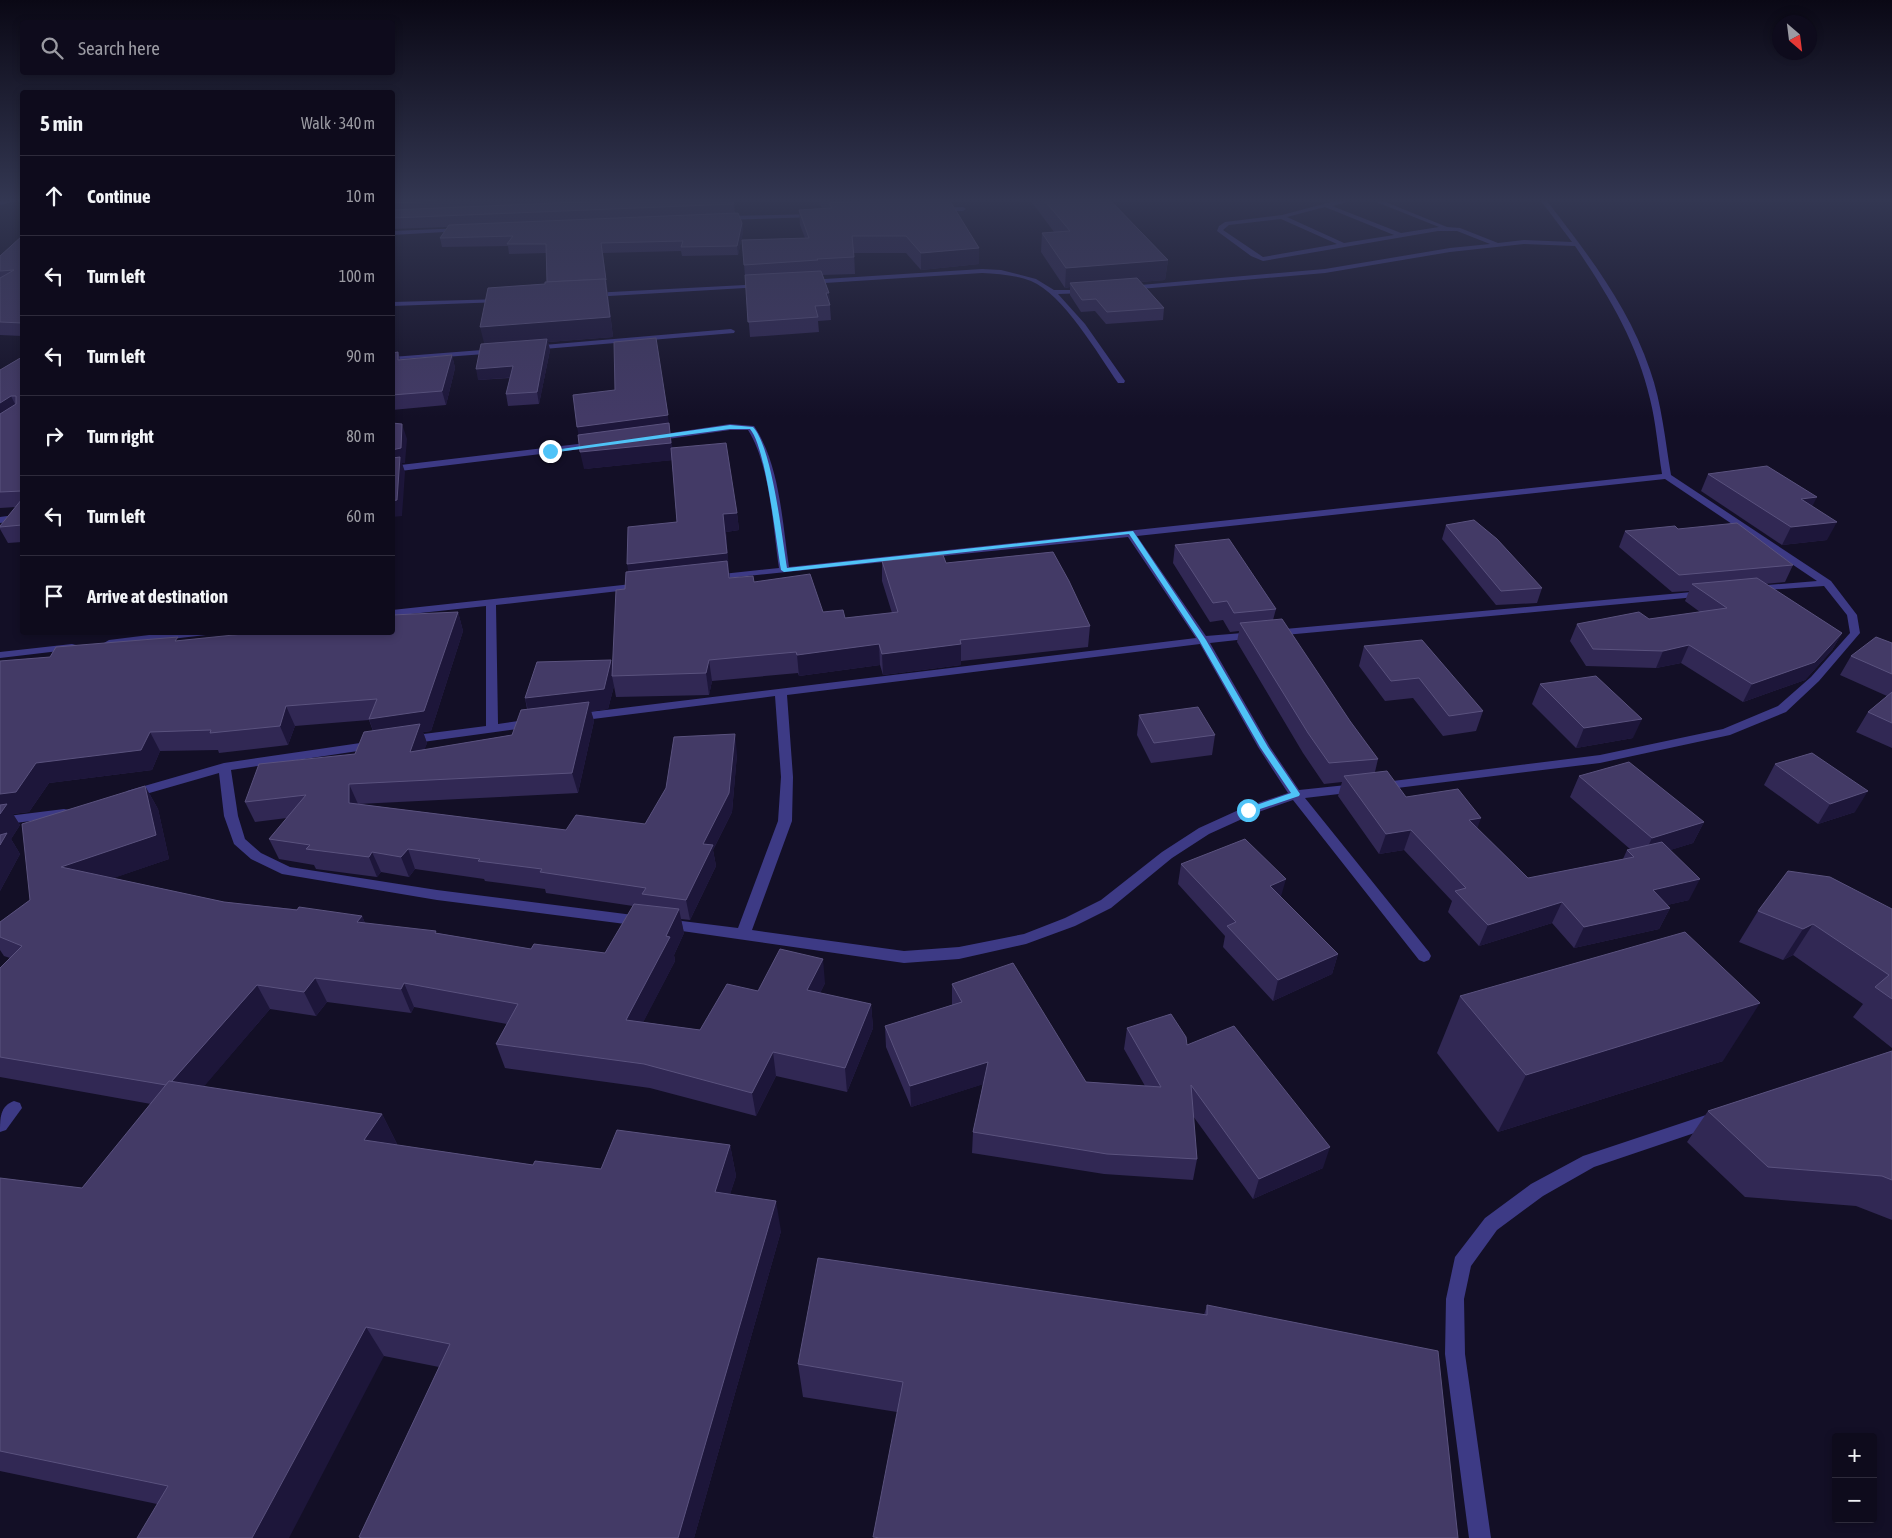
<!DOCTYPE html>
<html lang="en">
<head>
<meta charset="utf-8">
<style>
	body { margin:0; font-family:"Asap Condensed",sans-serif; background:#171425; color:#f1f3f6 }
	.controls { position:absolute; right:15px; bottom:15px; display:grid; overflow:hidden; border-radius:5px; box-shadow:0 2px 8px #0003 }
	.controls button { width:45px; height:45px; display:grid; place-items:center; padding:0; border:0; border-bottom:1px solid #2e2b3b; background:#0e0b1c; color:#f1f3f6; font:25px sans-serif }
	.compass { position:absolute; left:1772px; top:15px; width:45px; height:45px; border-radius:50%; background:#0e0b1c; box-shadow:0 2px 8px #0003; rotate:152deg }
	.stop { position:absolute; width:15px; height:15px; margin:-11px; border:4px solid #4fc3f7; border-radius:50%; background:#fff }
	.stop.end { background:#4fc3f7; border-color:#fff; box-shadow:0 1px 5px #0008 }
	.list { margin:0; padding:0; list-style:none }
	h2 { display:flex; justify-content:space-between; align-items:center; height:65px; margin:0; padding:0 20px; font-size:21px }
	h2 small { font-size:16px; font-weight:400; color:#9b9ba3 }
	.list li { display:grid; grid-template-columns:32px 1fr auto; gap:15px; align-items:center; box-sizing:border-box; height:80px; padding:0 20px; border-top:1px solid #2e2b3b }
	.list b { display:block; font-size:19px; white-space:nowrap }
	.list em { font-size:16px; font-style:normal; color:#9b9ba3 }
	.icon { flex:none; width:28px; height:28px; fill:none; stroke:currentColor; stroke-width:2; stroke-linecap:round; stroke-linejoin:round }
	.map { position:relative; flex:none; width:1892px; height:1538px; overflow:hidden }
	.search { position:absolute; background:#0e0b1c; box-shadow:0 2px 8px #0003; left:20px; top:20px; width:375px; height:55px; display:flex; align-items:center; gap:12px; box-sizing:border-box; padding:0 18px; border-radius:5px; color:#9b9ba3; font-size:19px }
	.panel { position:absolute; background:#0e0b1c; box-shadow:0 2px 8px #0003; left:20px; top:90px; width:375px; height:545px; border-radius:5px }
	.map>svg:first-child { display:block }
</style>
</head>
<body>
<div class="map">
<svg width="1892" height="1538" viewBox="0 0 1892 1538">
	<rect width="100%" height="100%" fill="#130f26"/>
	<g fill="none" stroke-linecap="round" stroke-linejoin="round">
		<!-- minor -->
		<g fill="#3d3a85" fill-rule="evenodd">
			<polygon points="0,201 16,201 0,205"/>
			<path d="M1335 201H1351L1332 206 1401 233 1439 227 1374 201H1383L1447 227 1460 228 1498 243 1524 240 1572 242 1541 201H1547C1587 253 1629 307 1650 370 1662 404 1665 440 1671 475L1831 581 1857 615 1860 633 1819 681 1786 712 1730 735 1600 763 1381 790 1375 786 1377 783 1600 755 1723 729 1778 706 1811 677 1850 633 1847 615 1824 586 1751 591 1750 589 1751 587 1755 586 1817 581 1665 479 1137 536 1206 636 1255 632 1260 635 1255 638 1210 643 1270 747 1299 790 1356 784 1361 785 1362 788 1356 792 1305 798 1429 952 1431 956 1429 960 1424 962 1419 960 1293 800 1253 814 1209 834 1172 858 1111 908 1075 926 1026 944 959 959 904 963 661 928 659 924 661 920 666 919 738 928 778 821 781 777 775 696 577 721 573 720 571 717 573 714 1196 638 1128 537 709 580 708 578 713 575 779 568C773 528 770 464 748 430H730L654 441 650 438 651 436 730 424 754 426C780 465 782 521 789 567L1662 474C1658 449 1656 423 1650 399 1637 342 1607 293 1575 246L1524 244 1450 252 1325 273 1129 290 1126 288 1129 286 1325 269 1450 248 1490 244 1457 231H1438L1263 261 1251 256 1217 231 1219 226 1225 222 1282 215ZM1325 207 1394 235 1344 243 1287 217ZM1281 219 1337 244 1263 257 1223 230 1229 225ZM1200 644 1258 747 1288 793 1243 808 1199 828 1162 852 1101 900 1065 918 1024 934 959 947 904 951 752 930 792 821 793 777 787 695Z"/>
			<polygon points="939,208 963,207 966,209 963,211 937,211"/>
			<polygon points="817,214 815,217 725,220 722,218 725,216"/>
			<polygon points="464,228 462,231 392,235 392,231"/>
			<path d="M982 269 1001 270 1036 279 1054 290H1089V292L1087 293 1058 294 1085 324 1125 381 1124 383H1118C1098 354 1063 294 1031 281 1016 275 998 274 982 273L809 284 806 282 809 280Z"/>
			<polygon points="764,284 764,286 762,287 592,297 589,295 592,293"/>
			<polygon points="504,299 504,301 502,302 392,306 392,302"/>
			<polygon points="731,329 735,331 734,333 532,350 528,348 532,346"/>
			<polygon points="495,349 499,351 498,353 392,361 392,357"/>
			<polygon points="595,442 599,445 598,447 392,472 392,466"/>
			<polygon points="22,514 22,520 0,523 0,517"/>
			<polygon points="641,583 646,586 645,588 496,605 498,724 532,719 538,723 532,727 408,744 404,743 402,740 408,736 486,726 486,606 392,616 392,610"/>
			<polygon points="1703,591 1707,592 1708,594 1707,596 1274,636 1269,633 1274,630"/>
			<polygon points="173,632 211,632 206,635 109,646 104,643 109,640"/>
			<polygon points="72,644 76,645 78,647 76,649 0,658 0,652"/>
			<polygon points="374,741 378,742 380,745 378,748 231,770 238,816 245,839 261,853 290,867 437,890 641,916 646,917 648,921 646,925 641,926 437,900 282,874 251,859 234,844 224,816 219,773 132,798 126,794 127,791 224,763"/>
			<polygon points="64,809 69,810 71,813 69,816 0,825 0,817"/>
			<path d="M14 1101 20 1103 22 1108 6 1130 0 1132C0 1118 0 1106 14 1101Z"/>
			<polygon points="1715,1112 1721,1114 1723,1119 1721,1124 1594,1167 1543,1196 1497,1230 1471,1266 1464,1299 1465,1354 1491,1538 1469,1538 1445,1354 1446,1299 1455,1257 1485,1218 1531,1184 1583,1156"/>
		</g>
	</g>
	<!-- wall -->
	<g fill="#312854">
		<polygon points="392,201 733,201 734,204 735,213 742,223 743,232 738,255 682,256 681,251 603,253 613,337 548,342 550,350 539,404 508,406 506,394 510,378 478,380 484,344 547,282 546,253 509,254 508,246 442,247 440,238 448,227 392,229"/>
		<polygon points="818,201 950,201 979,264 921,270 906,253 854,253 855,274 822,275 829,293 831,320 818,321 819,332 750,337 742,240 805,238 800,225 799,210 822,208"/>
		<polygon points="1031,201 1111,201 1168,260 1165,280 1140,282 1164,308 1163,320 1106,324 1095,311 1081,312 1070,295 1070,287 1065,288 1041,252 1042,233 1054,232"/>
		<polygon points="22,236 22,336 0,335 0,256"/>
		<polygon points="398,352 400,359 452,355 455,368 446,405 392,410 392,353"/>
		<polygon points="22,357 22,542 8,543 0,529 0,526 16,507 0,508 0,370"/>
		<polygon points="672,448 737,513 739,530 726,532 729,578 754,582 823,612 845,618 892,613 882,581 882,561 946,563 1090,626 1088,647 961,661 961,665 883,675 880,665 799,676 798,673 712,681 709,695 616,697 614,686 608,709 591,711 594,721 578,793 358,804 566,830 645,824 737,754 732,812 713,850 716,866 690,920 681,919 684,933 674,955 675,961 643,1022 700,1030 758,991 825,983 820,993 871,1004 873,1028 847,1092 776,1076 756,1116 650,1088 505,1068 496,1044 507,1024 414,1007 411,1013 327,1002 316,1016 270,1009 203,1087 382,1114 397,1144 397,1145 533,1165 601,1169 730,1145 736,1176 730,1194 781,1231 694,1538 360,1538 359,1537 439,1367 384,1356 157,1504 0,1471 0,1178 82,1188 151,1104 0,1077 0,968 10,958 4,956 0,950 0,922 30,900 145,786 158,809 169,859 113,878 224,902 362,916 365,923 437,933 531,949 605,953 633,906 546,893 545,889 485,881 484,879 415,869 409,877 381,872 377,877 316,869 314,865 279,859 269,839 287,818 255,822 245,802 355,754 373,731 369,720 295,726 288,745 219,753 218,750 160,751 152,770 49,783 29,812 13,814 20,825 11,839 20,854 0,891 0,661 50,657 180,641 458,612 463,631 431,731 423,732 427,743 424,750 512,735 527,709 525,698 612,664 628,572 677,522 672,460 584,469"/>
		<polygon points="1708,474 1812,506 1827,540 1782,545 1701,491"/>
		<polygon points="1446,525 1542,588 1537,603 1496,605 1442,539"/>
		<polygon points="1678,529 1793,565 1785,582 1765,584 1842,633 1832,650 1805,680 1743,702 1681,663 1656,668 1586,666 1570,641 1577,624 1649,619 1700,612 1685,601 1689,591 1672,592 1619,547 1625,531"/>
		<polygon points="1175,545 1276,609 1273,620 1378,759 1375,772 1406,797 1478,829 1528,878 1623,859 1627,850 1630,849 1570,797 1579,776 1704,822 1693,843 1670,850 1689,900 1667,905 1670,908 1659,929 1574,948 1552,923 1479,946 1448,912 1452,901 1404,850 1379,854 1338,796 1342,782 1324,784 1303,753 1237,642 1239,631 1230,632 1223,620 1210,622 1173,563"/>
		<polygon points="1892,643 1892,748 1856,732 1868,712 1887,696 1840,675 1851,656"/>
		<polygon points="1364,646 1483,711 1476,731 1443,736 1413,698 1385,701 1359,666"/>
		<polygon points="1540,684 1633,738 1576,748 1532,704"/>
		<polygon points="1139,715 1215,735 1212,755 1151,763 1137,735"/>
		<polygon points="1775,764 1855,812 1818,824 1764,785"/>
		<polygon points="1181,864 1281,897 1338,954 1332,974 1273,1001 1223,947 1225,936 1178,884"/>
		<polygon points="1892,909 1892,1048 1853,1017 1863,1004 1793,955 1783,960 1739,942 1758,911"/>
		<polygon points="952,984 1086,1082 1145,1086 1124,1049 1127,1028 1187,1045 1323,1168 1253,1199 1193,1116 1197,1159 1193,1180 1104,1174 972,1153 973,1132 983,1084 911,1107 886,1047 885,1026 952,1005"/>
		<polygon points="1460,996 1723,1061 1498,1132 1437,1053"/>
		<polygon points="1892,1051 1892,1220 1856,1206 1745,1197 1687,1142 1708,1111"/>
		<polygon points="1207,1305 1458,1538 897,1412 803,1397 798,1364 1204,1315"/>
	</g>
	<!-- shaded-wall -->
	<g fill="#1d163a">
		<polygon points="742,223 743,232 738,255 737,246"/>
		<polygon points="979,248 979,264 921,270 921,253"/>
		<polygon points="1168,260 1165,280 1073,287 1070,283 1070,287 1065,288 1066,268"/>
		<polygon points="605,279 608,298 613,337 548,342 550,350 539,404 537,392 547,342 485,347 480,327"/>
		<polygon points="826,293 829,293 830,305"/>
		<polygon points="656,338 670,430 674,460 584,469 580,452 580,442 577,427 668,415"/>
		<polygon points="452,355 455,368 446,405 442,391"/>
		<polygon points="513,366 516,377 478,380 476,369"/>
		<polygon points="11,396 18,410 0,422 0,403"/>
		<polygon points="402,424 407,439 405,463 402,463 405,472 402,516 392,517 392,450"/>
		<polygon points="1817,497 1808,515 1801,499"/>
		<polygon points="737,513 739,530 726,532 730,581 630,582 627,564 723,514"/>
		<polygon points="1837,522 1827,540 1782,545 1791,527"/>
		<polygon points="458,612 463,631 431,731 423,732 427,743 417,772 376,739 369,719"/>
		<polygon points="1842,633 1832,650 1805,680 1743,702 1752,684"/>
		<polygon points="879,644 880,665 799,676 797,655"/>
		<polygon points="961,644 961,665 883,675 882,654"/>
		<polygon points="1689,645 1681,663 1656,668 1663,651"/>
		<polygon points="611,660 615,676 612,676 614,686 608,709 591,711 594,721 578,793 572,773 530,718 525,698"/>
		<polygon points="709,660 712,681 709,695 706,673"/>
		<polygon points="286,706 295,726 288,745 280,726"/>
		<polygon points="1642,719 1633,738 1576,748 1584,728"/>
		<polygon points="150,732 160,751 152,770 49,783 29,812 13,814 20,825 11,839 20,854 0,891 0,794 36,763"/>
		<polygon points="735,734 737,754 732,812 713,850 716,866 690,920 686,900"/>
		<polygon points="349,784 358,804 349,803"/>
		<polygon points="145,786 158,809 169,859 76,891 61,867"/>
		<polygon points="1868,791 1855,812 1818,824 1830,804"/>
		<polygon points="1481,818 1474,838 1469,820"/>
		<polygon points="1704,822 1693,843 1642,859 1652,838"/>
		<polygon points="1411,830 1404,850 1379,854 1386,834"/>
		<polygon points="408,849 415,869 409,877 401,857"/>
		<polygon points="372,852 381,872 377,877 369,857"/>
		<polygon points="1286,879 1280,900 1270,886"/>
		<polygon points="1700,879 1689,900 1642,911 1653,890"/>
		<polygon points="1562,902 1552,923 1479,946 1488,925"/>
		<polygon points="1670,908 1659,929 1574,948 1584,927"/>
		<polygon points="679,909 684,933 674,955 675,961 632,1044 626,1020"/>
		<polygon points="362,916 372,940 357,922"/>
		<polygon points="1813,924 1793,955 1783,960 1803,929"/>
		<polygon points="1338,954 1332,974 1273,1001 1278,980"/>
		<polygon points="823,959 825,983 810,1014 807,990"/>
		<polygon points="315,978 327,1002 316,1016 304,992"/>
		<polygon points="404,983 414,1007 411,1013 401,989"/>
		<polygon points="257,985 270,1009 184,1110 168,1086"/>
		<polygon points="1760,1003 1723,1061 1498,1132 1526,1075"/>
		<polygon points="871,1004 873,1028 847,1092 845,1068"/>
		<polygon points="773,1052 776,1076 756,1116 752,1093"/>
		<polygon points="988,1062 987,1083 911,1107 910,1086"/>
		<polygon points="382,1114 397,1144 380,1171 364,1140"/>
		<polygon points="730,1145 736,1176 721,1222 715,1192"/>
		<polygon points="1330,1147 1323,1168 1253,1199 1259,1179"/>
		<polygon points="776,1201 781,1231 694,1538 678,1538"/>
		<polygon points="366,1327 384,1356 289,1538 252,1538"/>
	</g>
	<!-- building -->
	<g fill="#433a66" stroke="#5a527e">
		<polygon points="392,201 437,201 392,203"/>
		<polygon points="602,201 733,201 734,204 392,218 392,210"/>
		<polygon points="861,201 950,201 979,248 921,253 906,236 852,236 854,257 817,259 818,260 744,265 742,240 809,238 799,210 832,208 829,203"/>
		<polygon points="1045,201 1111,201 1168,260 1066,268 1042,233 1070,231"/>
		<polygon points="738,213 742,223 737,246 681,247 683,241 601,243 606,280 605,279 547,282 546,244 507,244 513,236 440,238 449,225"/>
		<polygon points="22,236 22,323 0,322 0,278 14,270 0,271 0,256"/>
		<polygon points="821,271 829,293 826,293 830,305 815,306 818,317 748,322 745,275"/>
		<polygon points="1137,278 1164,308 1107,312 1096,299 1082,300 1070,283"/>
		<polygon points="605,279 610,317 480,327 488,288 545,284 545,282"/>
		<polygon points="656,338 668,415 577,427 573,395 615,390 614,342"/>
		<polygon points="547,339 537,392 506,394 513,366 476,369 481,344"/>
		<polygon points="398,352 398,360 452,355 442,391 392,395 392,353"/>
		<polygon points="22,357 22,491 0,492 0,414 16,404 16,396 11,396 0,403 0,370"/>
		<polygon points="392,423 402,424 401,448 392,450"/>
		<polygon points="669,423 671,443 580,452 578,435"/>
		<polygon points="726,443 737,513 723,514 727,553 627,564 628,527 677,522 671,448"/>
		<polygon points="400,457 397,500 392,501 392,458"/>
		<polygon points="1767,466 1817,497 1801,499 1837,522 1791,527 1708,474"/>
		<polygon points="22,499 22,525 0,527 0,526"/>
		<polygon points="1474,520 1497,539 1542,588 1501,591 1446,525"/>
		<polygon points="1737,523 1793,565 1679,575 1625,531 1675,526 1678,529"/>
		<polygon points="1229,539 1276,609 1234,613 1227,601 1213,603 1175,545"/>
		<polygon points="1053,552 1069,581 1090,626 960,640 961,644 882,654 879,644 797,655 796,652 709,660 706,673 612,676 616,590 625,589 626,572 727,561 729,578 753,576 754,582 810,574 823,612 843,610 845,618 898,612 882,561 943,555 946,563"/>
		<polygon points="1757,578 1842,633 1815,662 1752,684 1689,645 1663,651 1593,649 1577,624 1639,612 1649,619 1727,608 1692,584"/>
		<polygon points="458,612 424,711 369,719 377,699 286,706 280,726 210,733 211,730 150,732 141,750 36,763 16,792 0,794 0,661 50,657 56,647 178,637 175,641 263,632 392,632 392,615"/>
		<polygon points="1282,619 1350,721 1378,759 1329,763 1308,733 1240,623"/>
		<polygon points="1876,637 1892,643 1892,674 1851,656"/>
		<polygon points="1422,640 1483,711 1449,716 1419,678 1391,681 1364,646"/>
		<polygon points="611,660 604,689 525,698 537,662"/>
		<polygon points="1596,676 1642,719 1584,728 1540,684"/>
		<polygon points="1892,692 1892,723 1868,712"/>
		<polygon points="589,702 572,773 349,784 349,803 566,830 576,815 645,824 666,788 674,737 735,734 729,793 703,844 713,845 686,900 642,894 646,888 540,872 542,869 478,861 480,859 408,849 401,857 372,852 369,857 306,849 310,845 269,839 306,795 245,802 259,764 355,754 364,732 420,724 410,752 512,735 521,710"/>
		<polygon points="1198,707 1215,735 1154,743 1139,715"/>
		<polygon points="1812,753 1868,791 1830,804 1775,764"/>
		<polygon points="1629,762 1704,822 1652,838 1579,776"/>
		<polygon points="1387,771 1406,797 1458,789 1481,818 1469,820 1528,878 1634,857 1627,850 1662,842 1700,879 1653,890 1670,908 1584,927 1562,902 1488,925 1455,891 1466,888 1411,830 1386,834 1344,776"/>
		<polygon points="145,786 156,835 61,867 224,902 297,910 299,907 362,916 357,922 436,931 435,933 531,949 534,944 605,953 634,904 679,909 666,936 670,937 626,1020 700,1030 727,984 758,991 780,949 823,959 807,990 871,1004 845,1068 773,1052 752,1093 644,1064 496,1044 518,1004 404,983 401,989 315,978 304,992 257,985 171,1082 169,1081 166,1085 0,1057 0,968 22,946 0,937 0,922 30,900 22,824"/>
		<polygon points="7,804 0,814 0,805"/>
		<polygon points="7,833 0,845 0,835"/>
		<polygon points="1245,839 1286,879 1270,886 1338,954 1278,980 1227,926 1236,922 1181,864"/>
		<polygon points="1788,871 1830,877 1892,909 1892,999 1875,987 1889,975 1813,924 1803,929 1758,911"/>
		<polygon points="1685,932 1760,1003 1526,1075 1460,996"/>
		<polygon points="1013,963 1086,1082 1161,1087 1127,1028 1171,1014 1186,1037 1187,1045 1234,1026 1330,1147 1259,1179 1191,1085 1197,1159 1107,1154 973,1132 988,1062 910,1086 885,1026 962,1002 952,984"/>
		<polygon points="1892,1051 1892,1180 1882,1176 1768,1167 1708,1111"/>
		<polygon points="169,1081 382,1114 364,1140 533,1165 535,1161 601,1169 617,1130 730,1145 715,1192 776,1201 678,1538 362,1538 359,1537 450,1344 366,1327 252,1538 137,1538 168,1486 0,1451 0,1178 82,1188"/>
		<polygon points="818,1258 1207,1315 1207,1305 1438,1351 1458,1538 880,1538 873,1537 903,1382 798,1364"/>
	</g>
	<!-- sky -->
	<linearGradient id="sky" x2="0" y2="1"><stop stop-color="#0a0815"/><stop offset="0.48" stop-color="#333752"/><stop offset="1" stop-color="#333752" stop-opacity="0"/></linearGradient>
	<rect width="1892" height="417" fill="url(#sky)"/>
	<!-- route -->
	<path fill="#4fc3f7" d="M730 425 753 427C772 447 782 537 787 568L1133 531 1206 640 1268 747 1300 794 1299 796 1251 812H1245V809L1291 793 1260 747 1199 640 1129 534 784 572 781 570C776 542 766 447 750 429H730L550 453 547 451Z"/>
</svg>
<div class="controls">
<button>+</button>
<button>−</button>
</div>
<svg class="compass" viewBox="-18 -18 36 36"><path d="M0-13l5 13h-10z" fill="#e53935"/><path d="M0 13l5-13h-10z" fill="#9b9ba3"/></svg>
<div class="stop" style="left:1248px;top:810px"></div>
<div class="stop end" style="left:550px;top:451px"></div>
<div class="search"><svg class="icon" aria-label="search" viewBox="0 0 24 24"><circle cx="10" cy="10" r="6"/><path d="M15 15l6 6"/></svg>Search here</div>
<section class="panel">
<h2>5 min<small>Walk · 340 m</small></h2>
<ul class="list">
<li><svg class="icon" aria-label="ahead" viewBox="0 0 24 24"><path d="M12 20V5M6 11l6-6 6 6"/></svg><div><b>Continue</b></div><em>10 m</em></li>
<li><svg class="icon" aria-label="left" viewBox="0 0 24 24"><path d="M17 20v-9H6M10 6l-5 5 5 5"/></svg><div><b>Turn left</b></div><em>100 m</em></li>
<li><svg class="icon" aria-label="left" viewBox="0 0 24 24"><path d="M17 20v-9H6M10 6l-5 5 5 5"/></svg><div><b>Turn left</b></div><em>90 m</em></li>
<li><svg class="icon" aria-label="right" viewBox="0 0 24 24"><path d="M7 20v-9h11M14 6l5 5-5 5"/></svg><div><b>Turn right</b></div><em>80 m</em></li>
<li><svg class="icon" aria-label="left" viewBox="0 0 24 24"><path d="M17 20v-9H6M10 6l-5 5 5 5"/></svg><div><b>Turn left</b></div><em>60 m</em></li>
<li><svg class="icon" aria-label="arrive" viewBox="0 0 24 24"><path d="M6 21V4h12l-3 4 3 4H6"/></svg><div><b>Arrive at destination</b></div></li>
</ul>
</section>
</div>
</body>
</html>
